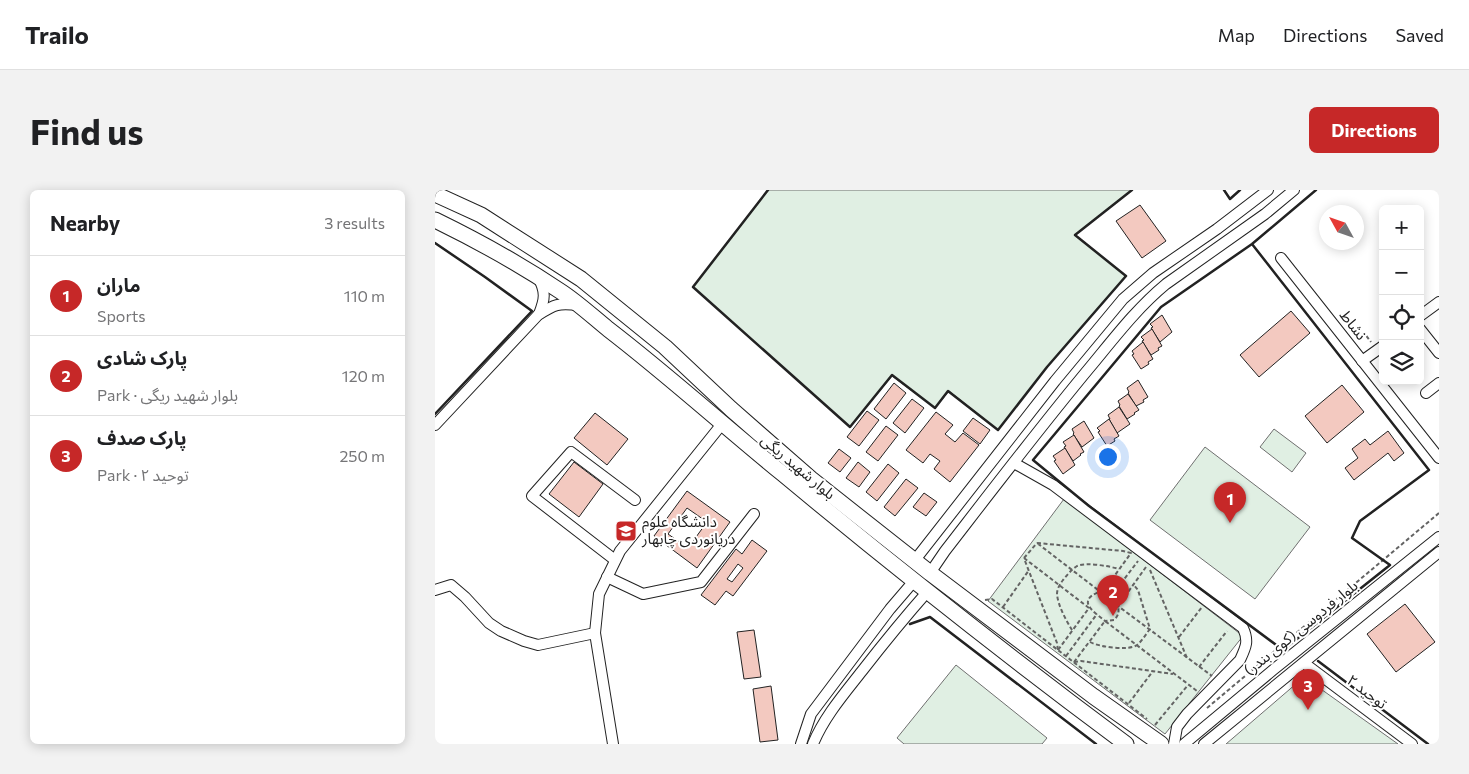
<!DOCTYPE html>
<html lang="en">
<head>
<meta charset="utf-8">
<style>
	body { margin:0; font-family:Commissioner,"Noto Sans Arabic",sans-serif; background:#f2f2f2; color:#202124 }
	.controls { position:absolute; right:15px; top:15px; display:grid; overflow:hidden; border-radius:8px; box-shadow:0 2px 12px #0003 }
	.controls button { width:45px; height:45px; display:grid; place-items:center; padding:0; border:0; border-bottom:1px solid #e0e0e0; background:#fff; color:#202124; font:25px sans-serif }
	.compass { position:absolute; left:884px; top:15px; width:45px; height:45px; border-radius:50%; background:#fff; box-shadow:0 2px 12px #0003; rotate:310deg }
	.you { position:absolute; left:672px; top:266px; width:18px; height:18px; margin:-12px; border:4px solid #fff; border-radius:50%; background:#1a73e8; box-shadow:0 0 0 8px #1a73e833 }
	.badge { display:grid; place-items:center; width:32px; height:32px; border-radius:50%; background:#c62828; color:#fff; font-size:16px; font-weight:700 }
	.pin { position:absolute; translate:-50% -41px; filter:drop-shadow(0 1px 2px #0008) }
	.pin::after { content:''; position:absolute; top:26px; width:18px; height:15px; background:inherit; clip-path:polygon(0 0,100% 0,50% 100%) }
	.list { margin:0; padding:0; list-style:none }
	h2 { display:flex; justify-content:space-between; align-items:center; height:65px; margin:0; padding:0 20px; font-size:21px }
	h2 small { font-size:16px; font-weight:400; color:#757577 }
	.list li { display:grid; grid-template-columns:32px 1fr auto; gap:15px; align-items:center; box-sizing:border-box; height:80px; padding:0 20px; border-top:1px solid #e0e0e0 }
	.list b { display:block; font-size:19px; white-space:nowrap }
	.list p { margin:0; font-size:16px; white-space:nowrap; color:#757577 }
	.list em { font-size:16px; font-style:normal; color:#757577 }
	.icon { flex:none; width:28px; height:28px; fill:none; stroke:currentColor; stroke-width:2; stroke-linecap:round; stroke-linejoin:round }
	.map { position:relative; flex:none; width:1004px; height:554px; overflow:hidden; border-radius:8px }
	header { display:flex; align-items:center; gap:30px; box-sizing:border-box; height:70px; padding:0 25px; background:#fff; border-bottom:1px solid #e0e0e0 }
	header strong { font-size:24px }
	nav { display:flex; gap:28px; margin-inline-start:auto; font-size:18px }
	.intro { display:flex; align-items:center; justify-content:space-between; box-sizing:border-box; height:120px; padding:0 30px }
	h1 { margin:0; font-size:35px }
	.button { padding:12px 22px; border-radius:8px; background:#c62828; color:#fff; font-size:18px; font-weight:700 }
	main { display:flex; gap:30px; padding:0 30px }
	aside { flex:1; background:#fff; border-radius:8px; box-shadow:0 2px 12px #0003 }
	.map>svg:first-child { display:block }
</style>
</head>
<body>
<header>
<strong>Trailo</strong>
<nav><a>Map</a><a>Directions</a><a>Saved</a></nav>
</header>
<div class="intro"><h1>Find us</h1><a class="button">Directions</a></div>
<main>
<aside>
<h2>Nearby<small>3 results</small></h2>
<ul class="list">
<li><span class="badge">1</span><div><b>ماران</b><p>Sports</p></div><em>110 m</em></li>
<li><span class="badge">2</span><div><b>پارک شادی</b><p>Park · بلوار شهید ریگی</p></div><em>120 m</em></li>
<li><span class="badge">3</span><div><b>پارک صدف</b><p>Park · توحید ۲</p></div><em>250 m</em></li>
</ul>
</aside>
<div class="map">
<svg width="1004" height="554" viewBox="0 0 1004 554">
	<rect width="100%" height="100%" fill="#fff"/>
	<!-- green -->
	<g fill="#e0efe3" stroke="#6f6f6f">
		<polygon points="333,0 697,0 640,45 691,86 612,177 563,240 514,201 500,218 457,186 415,237 258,97"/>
		<polygon points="839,239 871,263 857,282 825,257"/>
		<polygon points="770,257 875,337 820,409 715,330"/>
		<polygon points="629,309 808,446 730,544 553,411"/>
		<polygon points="521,475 612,548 607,554 469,554 462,548"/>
		<polygon points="869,487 963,554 791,554"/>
	</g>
	<!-- building -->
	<g fill="#f3c9c0" stroke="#222" fill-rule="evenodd">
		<polygon points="705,15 731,51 707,68 681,31"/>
		<polygon points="856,121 875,143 824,187 805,165"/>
		<polygon points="727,125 737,142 725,152 716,138 718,137 715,134"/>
		<polygon points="717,139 727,156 723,158 724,160 716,165 707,151 709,150 706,147"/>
		<polygon points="708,152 718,169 713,172 714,174 706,179 697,165 699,164 697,161"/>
		<polygon points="703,190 713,207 708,210 709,212 701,216 693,203 694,202 692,198"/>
		<polygon points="459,193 471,203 451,229 439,219"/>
		<polygon points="907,195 929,222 892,253 870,226"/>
		<polygon points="693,204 704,220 699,223 700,224 692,229 684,216 685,215 683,211"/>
		<polygon points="477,209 489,218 470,243 458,233"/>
		<polygon points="684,217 695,234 682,243 674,229 675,229 673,225"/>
		<polygon points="432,221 444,230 424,256 412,247"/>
		<polygon points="501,222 518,235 510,244 520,252 528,243 544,255 515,292 499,279 505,271 495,264 488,273 471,260"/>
		<polygon points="160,223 193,249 172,275 139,248"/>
		<polygon points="538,228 555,240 545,254 528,241"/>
		<polygon points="674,229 684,246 679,249 680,251 672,256 663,242 665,241 662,238"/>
		<polygon points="649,231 659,248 647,257 638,244 639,243 637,239"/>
		<polygon points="451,236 463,245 443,271 431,262"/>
		<polygon points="953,241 969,263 959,271 953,263 919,290 910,278 923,268 917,259 930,249 935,255"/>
		<polygon points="639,245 649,262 645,264 646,265 638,271 629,257 631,256 628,252"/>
		<polygon points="630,258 640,275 628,284 619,271 621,270 618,266"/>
		<polygon points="404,259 416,268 405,282 393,273"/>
		<polygon points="139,272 168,294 144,327 114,304"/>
		<polygon points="423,272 435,282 424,297 411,288"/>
		<polygon points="453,274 464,283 442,311 431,302"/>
		<polygon points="471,289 483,298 460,326 449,317"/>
		<path d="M252 301 295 332 262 378 219 346ZM252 318 272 332 253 358 233 344Z"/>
		<polygon points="489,303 502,312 491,326 478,317"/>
		<path d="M317 350 332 361 298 406 291 401 280 415 266 405 301 359 307 364ZM303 374 308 378 297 392 292 389Z"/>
		<polygon points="970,414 1000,452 961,482 932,444"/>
		<polygon points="319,440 326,487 309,489 302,442"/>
		<polygon points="336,496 343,550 325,552 318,499"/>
	</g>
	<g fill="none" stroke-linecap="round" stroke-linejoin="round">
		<!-- minor casing -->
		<g stroke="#222" stroke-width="12">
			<g id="minor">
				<polyline points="846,68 1004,268"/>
				<path d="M103 87C111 102 110 109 104 124"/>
				<polyline points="985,126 1004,112"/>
				<polyline points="985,139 1004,163"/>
				<polyline points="927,171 948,156"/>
				<polyline points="991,203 1004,193"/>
				<path d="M0 235 103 125C120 114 123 113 143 115"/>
				<path d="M579 273 618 295 808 438C814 451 811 457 805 470L752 524 742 537 739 554"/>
				<polyline points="180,370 97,306 136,262 200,310"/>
				<polyline points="480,370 620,191 688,109 718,83 782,39 833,0"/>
				<path d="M495 383 510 361C558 299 606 236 656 176 680 147 702 118 731 94L830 24 859 0"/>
				<polyline points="172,387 208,404 266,392 319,324"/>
				<polyline points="0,400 16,395 30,407 54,433 66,441 89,451 103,455 160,443"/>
				<polyline points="869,473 977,554"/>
				<polyline points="178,554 160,443 164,404 185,361 287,234"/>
				<polyline points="366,554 376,524 455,419 479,391"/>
				<path d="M378 554C389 527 409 504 427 481 448 454 470 427 493 401"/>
				<polyline points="749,554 838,480 1004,347"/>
				<polyline points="769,554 1004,362"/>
			</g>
		</g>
		<!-- highway casing -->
		<g stroke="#222" stroke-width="17">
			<g id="highway">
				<polyline points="0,4 46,25 146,89 230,157 296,219 376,289 495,383 658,506 726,554"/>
				<path d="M0 30C43 51 85 74 125 101 142 112 157 126 173 139 233 185 289 236 348 284 460 377 574 467 691 554"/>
			</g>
		</g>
		<!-- path -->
		<g stroke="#646464" stroke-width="2" stroke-dasharray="4 2.5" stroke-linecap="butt">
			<polyline points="922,149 929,143 936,152"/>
			<polygon points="602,353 688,361 696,363 667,403"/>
			<polyline points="589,368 654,418 623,460"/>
			<polyline points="589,368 602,353"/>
			<polyline points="590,371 622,453 623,460"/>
			<polyline points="711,377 683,416 777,486"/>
			<polyline points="715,380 752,468"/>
			<path d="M664 402 683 416C684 422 684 425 679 430L670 431C659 422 641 411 664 402Z"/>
			<polyline points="674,409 703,371"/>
			<polyline points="550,410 557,409 712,529"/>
			<polyline points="568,417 594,380"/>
			<path d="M637 440C631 430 623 416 622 404 622 399 625 394 628 390 632 385 636 380 642 376 651 372 674 376 684 379"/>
			<polyline points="744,447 767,417"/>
			<path d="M655 452C664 457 694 461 702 455 707 451 711 444 715 439L703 400 698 394"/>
			<polyline points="631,466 662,424"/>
			<polyline points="639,472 670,431 762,501"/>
			<polyline points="639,472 646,471 738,484"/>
			<polyline points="764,477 792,441"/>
			<polyline points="694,513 718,481"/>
			<polyline points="772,518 1004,323"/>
			<polyline points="720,535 753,495"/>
		</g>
		<!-- minor -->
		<use href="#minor" stroke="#fff" stroke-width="10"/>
		<!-- highway -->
		<use href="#highway" stroke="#fff" stroke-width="15"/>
		<!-- wall -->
		<g stroke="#222" stroke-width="2.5">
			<polyline points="333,0 258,97 415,237 457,185 500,218 513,201 563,240 612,177 691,86 640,45 697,0"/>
			<polyline points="789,0 795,9 805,0"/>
			<polyline points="0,53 50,87 97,121 0,224"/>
			<polyline points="817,54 994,280 925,331 917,348 955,375 848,460 654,316 598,270 726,117 817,54 881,0"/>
			<polyline points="475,434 495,427 661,554"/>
			<polyline points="883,471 993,554"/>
		</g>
	</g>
	<!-- icons -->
	<defs>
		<g id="university-square" transform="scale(1.125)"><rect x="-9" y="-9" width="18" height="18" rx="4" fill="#c62828" stroke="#fff"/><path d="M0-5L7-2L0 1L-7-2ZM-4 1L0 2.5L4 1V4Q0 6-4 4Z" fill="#fff"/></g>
	</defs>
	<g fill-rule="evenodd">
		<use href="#university-square" x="191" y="341"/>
	</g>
	<g text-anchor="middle" stroke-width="4" stroke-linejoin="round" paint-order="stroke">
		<!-- street labels -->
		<g font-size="15" fill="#222" stroke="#fff">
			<text transform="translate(918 135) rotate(52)" y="5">نشاط</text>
			<text transform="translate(363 277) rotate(40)" y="5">بلوار شهید ریگی</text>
			<text transform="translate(866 438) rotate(-39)" y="5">بلوار فردوسی (کوی بندر)</text>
			<text transform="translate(932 502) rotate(37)" y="5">توحید ۲</text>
		</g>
		<!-- poi labels -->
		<g font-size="15" fill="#222" stroke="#fff" text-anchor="start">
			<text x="207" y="337">دانشگاه علوم<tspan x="207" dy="17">دریانوردی چابهار</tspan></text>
		</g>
	</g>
</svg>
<div class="controls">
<button>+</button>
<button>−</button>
<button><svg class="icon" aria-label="locate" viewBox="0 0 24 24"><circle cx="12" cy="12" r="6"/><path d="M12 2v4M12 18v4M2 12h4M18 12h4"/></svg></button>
<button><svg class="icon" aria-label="layers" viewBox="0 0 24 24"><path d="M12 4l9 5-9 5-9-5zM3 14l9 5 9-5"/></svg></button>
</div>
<svg class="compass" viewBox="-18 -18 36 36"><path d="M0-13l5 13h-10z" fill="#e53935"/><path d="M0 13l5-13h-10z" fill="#757577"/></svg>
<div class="you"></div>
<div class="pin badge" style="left:795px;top:333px">1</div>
<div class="pin badge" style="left:678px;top:426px">2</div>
<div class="pin badge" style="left:873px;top:520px">3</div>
</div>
</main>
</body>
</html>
